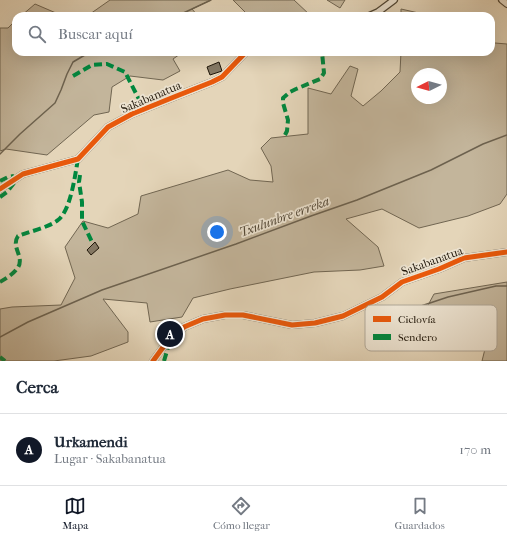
<!DOCTYPE html>
<html lang="es">
<head>
<meta charset="utf-8">
<style>
	body { margin:0; font-family:"IM FELL French Canon",serif; background:#f6f6f7; color:#1f2937 }
	.compass { position:absolute; left:411px; top:68px; width:36px; height:36px; border-radius:50%; background:#fff; box-shadow:0 4px 16px #0002; rotate:265deg }
	.you { position:absolute; left:217px; top:232px; width:14px; height:14px; margin:-10px; border:3px solid #fff; border-radius:50%; background:#1a73e8; box-shadow:0 0 0 6px #1a73e833 }
	.badge { display:grid; place-items:center; width:26px; height:26px; border-radius:50%; background:#111827; color:#fff; font-size:13px; font-weight:700 }
	.pin { position:absolute; translate:-50% -50%; border:2px solid #fff; box-shadow:0 1px 4px #0006 }
	.list { margin:0; padding:0; list-style:none }
	h2 { display:flex; justify-content:space-between; align-items:center; height:52px; margin:0; padding:0 16px; font-size:17px }
	h2 small { font-size:13px; font-weight:400; color:#747a83 }
	.list li { display:grid; grid-template-columns:26px 1fr auto; gap:12px; align-items:center; box-sizing:border-box; height:72px; padding:0 16px; border-top:1px solid #e0e1e3 }
	.list b { display:block; font-size:15px; white-space:nowrap }
	.list p { margin:0; font-size:13px; white-space:nowrap; color:#747a83 }
	.list em { font-size:13px; font-style:normal; color:#747a83 }
	.icon { flex:none; width:22px; height:22px; fill:none; stroke:currentColor; stroke-width:2; stroke-linecap:round; stroke-linejoin:round }
	.map { position:relative; flex:none; width:507px; height:361px; overflow:hidden }
	.search { position:absolute; background:#fff; box-shadow:0 4px 16px #0002; left:12px; right:12px; top:12px; height:44px; display:flex; align-items:center; gap:10px; box-sizing:border-box; padding:0 14px; border-radius:12px; color:#747a83; font-size:15px }
	.sheet { height:124px; background:#fff }
	nav { display:flex; justify-content:space-around; align-items:center; box-sizing:border-box; height:56px; border-top:1px solid #e0e1e3; background:#fff; font-size:11px; color:#747a83 }
	nav a { display:grid; justify-items:center; gap:2px }
	nav .on { color:#111827 }
	.map>svg:first-child { display:block }
</style>
</head>
<body>
<div class="map">
<svg width="507" height="361" viewBox="0 0 507 361">
	<rect width="100%" height="100%" fill="#e4d5b9"/>
	<filter id="stains"><feTurbulence type="fractalNoise" baseFrequency=".005" numOctaves="4"/><feColorMatrix values="0 0 0 0 .2 0 0 0 0 .09 0 0 0 0 .02 0 0 0 .5 -.17"/></filter>
	<radialGradient id="worn" r=".72"><stop offset=".6" stop-color="#630" stop-opacity="0"/><stop offset="1" stop-color="#630" stop-opacity=".3"/></radialGradient>
	<!-- green -->
	<g fill="#c3b59b" stroke="#716652" fill-rule="evenodd">
		<polygon points="110,0 211,0 192,9 198,16 21,16 35,4 56,13 90,14"/>
		<polygon points="233,0 294,0 311,16 285,16 283,14 278,16 249,16"/>
		<polygon points="327,0 345,0 340,8"/>
		<polygon points="401,9 432,16 401,16"/>
		<polygon points="16,20 16,52 183,52 173,59 180,71 163,80 130,76 112,87 109,112 94,115 47,155 6,149 0,151 0,28 8,28"/>
		<path d="M491 40 495 43 507 44V194L500 204 468 216 419 228 382 209 346 219 378 247 384 266 360 270 314 272 230 289 193 298 182 317 150 322 147 303 103 299 128 332V342L91 356 54 361H0V309L12 307 61 305 75 278 65 247 83 221 108 228 138 214 141 196 228 170 250 180 273 182 271 166 261 148 271 138 308 134V88L331 94 350 66 358 69 351 96 363 106 381 91 400 72 401 52H491ZM417 74H441V98H417Z"/>
		<polygon points="507,282 507,361 482,361 485,349 411,337 434,294"/>
	</g>
	<g fill="none" stroke-linecap="round" stroke-linejoin="round">
		<!-- stream -->
		<g stroke="#6d624f" stroke-width="1.5">
			<polyline points="177,16 211,0"/>
			<polyline points="0,154 20,134 55,103 61,90 67,74 73,62 90,52"/>
			<polyline points="415,308 448,297 496,286 507,286"/>
			<polyline points="0,337 28,322 102,290 236,244 311,216 357,200 431,170 483,144 507,135"/>
		</g>
	</g>
	<!-- building -->
	<g fill="#857965" stroke="#1f1609">
		<polygon points="219,62 222,71 210,75 207,67"/>
		<polygon points="95,242 99,248 91,255 87,250"/>
		<polygon points="172,325 175,333 174,336 166,340 162,330"/>
	</g>
	<g fill="none" stroke-linecap="round" stroke-linejoin="round">
		<!-- minor casing -->
		<g stroke="#504635" stroke-width="8">
			<g id="minor">
				<polyline points="502,0 507,4"/>
				<polyline points="369,16 378,12 394,0"/>
				<polyline points="0,189 23,174 78,159 108,127 132,114 174,97 212,82 222,77 246,52"/>
				<polyline points="153,361 164,346 178,339 180,332 184,327 203,319 225,315 243,315 292,325 315,323 343,316 382,297 402,282 439,269 464,258 507,252"/>
			</g>
		</g>
		<!-- minor -->
		<use href="#minor" stroke="#ede4d2" stroke-width="5.5"/>
		<!-- quiet -->
		<g stroke="#00873e" stroke-width="4" stroke-dasharray="8 4" stroke-linecap="butt">
			<polyline points="73,76 92,65 107,64 125,72 144,109"/>
			<polyline points="285,135 287,131 288,120 283,103 283,98 290,92 296,89 320,79 324,73 322,52"/>
			<polyline points="80,175 79,182 82,202 82,221 93,244"/>
			<polyline points="0,181 8,177 14,176"/>
			<polyline points="0,197 7,192 14,183"/>
			<path d="M0 282C5 279 12 275 16 270 27 258 10 248 18 236 28 232 50 227 58 220 71 210 75 175 78 159"/>
			<polyline points="0,357 5,361"/>
			<polyline points="164,361 169,344"/>
		</g>
		<!-- cycleway casing -->
		<g stroke="#ede4d2" stroke-width="8">
			<g id="cycleway">
				<polyline points="0,189 23,174 78,159 108,127 132,114 174,97 212,82 222,77 246,52"/>
				<polyline points="153,361 164,346 178,339 180,332 184,327 203,319 225,315 243,315 292,325 315,323 343,316 382,297 402,282 439,269 464,258 507,252"/>
			</g>
		</g>
		<!-- cycleway -->
		<use href="#cycleway" stroke="#e8590c" stroke-width="5"/>
	</g>
	<g text-anchor="middle" stroke-width="3.5" stroke-linejoin="round" paint-order="stroke">
		<!-- street labels -->
		<g font-size="12" fill="#1f1609" stroke="#ede4d2">
			<text transform="translate(151 97) rotate(-23)" y="4">Sakabanatua</text>
			<text transform="translate(432 261) rotate(-20)" y="4">Sakabanatua</text>
		</g>
		<!-- water labels -->
		<g font-size="13" font-style="italic" fill="#534837" stroke="#ede4d2">
			<text transform="translate(284 216) rotate(-20)" y="5">Txulunbre erreka</text>
		</g>
	</g>
	<!-- legend -->
	<rect x="365" y="305" width="132" height="46" rx="6" fill="#ede4d2" stroke="#afa696" stroke-width="1"/>
	<rect x="373" y="316" width="18" height="6" fill="#e8590c"/>
	<rect x="373" y="334" width="18" height="6" fill="#00873e"/>
	<g font-size="11" fill="#1f1609">
		<text x="398" y="323">Ciclovía</text>
		<text x="398" y="341">Sendero</text>
	</g>
	<rect width="100%" height="100%" filter="url(#stains)"/>
	<rect width="100%" height="100%" fill="url(#worn)"/>
</svg>
<svg class="compass" viewBox="-18 -18 36 36"><path d="M0-13l5 13h-10z" fill="#e53935"/><path d="M0 13l5-13h-10z" fill="#747a83"/></svg>
<div class="you"></div>
<div class="pin badge" style="left:170px;top:334px">A</div>
<div class="search"><svg class="icon" aria-label="search" viewBox="0 0 24 24"><circle cx="10" cy="10" r="6"/><path d="M15 15l6 6"/></svg>Buscar aquí</div>
</div>
<section class="sheet">
<h2>Cerca<small></small></h2>
<ul class="list">
<li><span class="badge">A</span><div><b>Urkamendi</b><p>Lugar · Sakabanatua</p></div><em>170 m</em></li>
</ul>
</section>
<nav>
<a class="on"><svg class="icon" aria-label="map" viewBox="0 0 24 24"><path d="M3 6l6-2 6 2 6-2v14l-6 2-6-2-6 2zM9 4v14M15 6v14"/></svg>Mapa</a>
<a><svg class="icon" aria-label="directions" viewBox="0 0 24 24"><path d="M12 3l9 9-9 9-9-9zM9 14v-3h6M13 9l2 2-2 2"/></svg>Cómo llegar</a>
<a><svg class="icon" aria-label="saved" viewBox="0 0 24 24"><path d="M7 4h10v16l-5-4-5 4z"/></svg>Guardados</a>
</nav>
</body>
</html>
